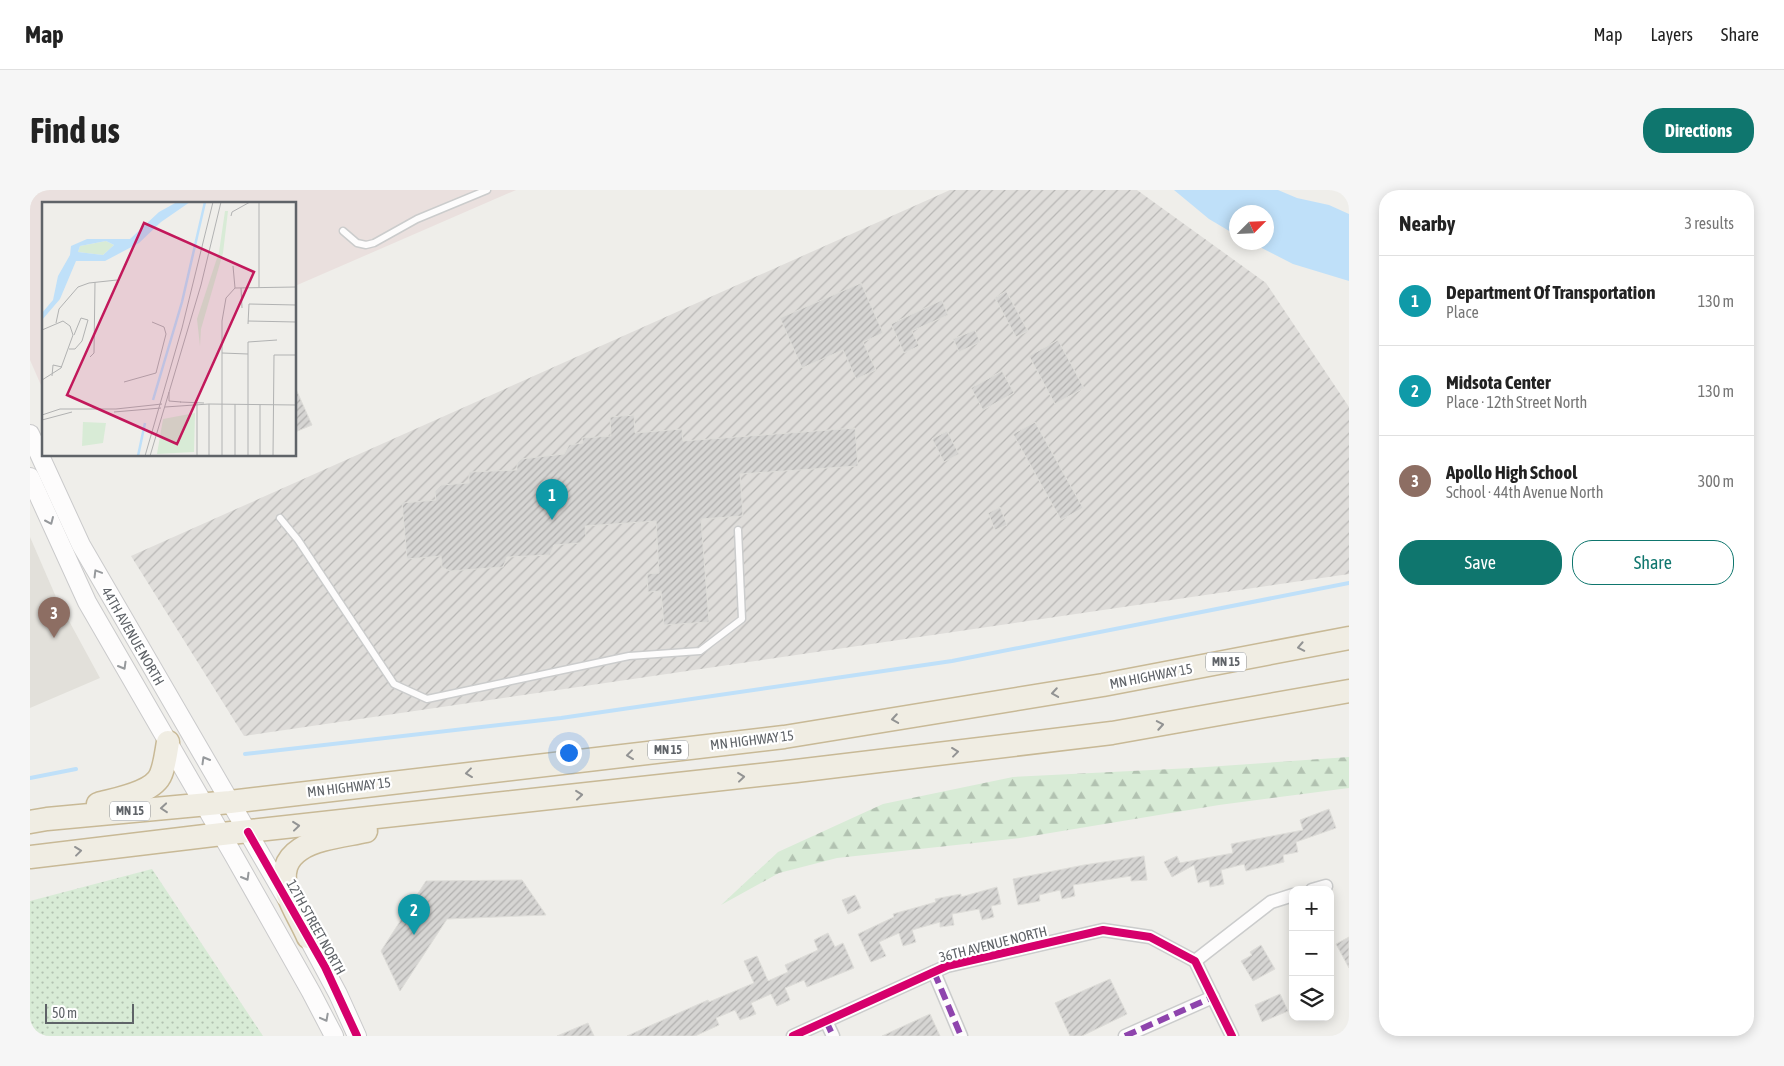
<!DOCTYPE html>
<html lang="en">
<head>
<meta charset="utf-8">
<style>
	body { margin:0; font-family:"Asap Condensed",sans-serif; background:#f6f6f6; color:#222 }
	.controls { position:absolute; right:15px; bottom:15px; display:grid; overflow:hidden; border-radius:10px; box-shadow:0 2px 12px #0003 }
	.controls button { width:45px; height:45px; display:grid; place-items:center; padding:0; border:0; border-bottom:1px solid #e0e0e0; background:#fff; color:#222; font:25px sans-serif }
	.compass { position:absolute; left:1199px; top:15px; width:45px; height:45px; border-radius:50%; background:#fff; box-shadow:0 2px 12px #0003; rotate:66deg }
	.scale { position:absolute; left:15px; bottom:12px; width:89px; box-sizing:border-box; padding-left:5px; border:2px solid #5f6368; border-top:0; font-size:14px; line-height:18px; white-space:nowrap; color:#5f6368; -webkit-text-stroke:4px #fff; paint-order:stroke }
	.you { position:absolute; left:538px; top:562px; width:18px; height:18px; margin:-12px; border:4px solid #fff; border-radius:50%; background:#1a73e8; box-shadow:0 0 0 8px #1a73e833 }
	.badge { display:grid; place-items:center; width:32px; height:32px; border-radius:50%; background:#0f766e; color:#fff; font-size:16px; font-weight:700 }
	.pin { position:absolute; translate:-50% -41px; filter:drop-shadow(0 1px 2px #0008) }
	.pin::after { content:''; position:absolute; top:26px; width:18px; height:15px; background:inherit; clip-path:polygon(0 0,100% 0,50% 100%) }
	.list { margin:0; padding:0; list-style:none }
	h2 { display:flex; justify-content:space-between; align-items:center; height:65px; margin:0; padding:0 20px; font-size:21px }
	h2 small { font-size:16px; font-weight:400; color:#767676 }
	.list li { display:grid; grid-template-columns:32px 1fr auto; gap:15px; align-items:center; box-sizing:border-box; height:90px; padding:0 20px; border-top:1px solid #e0e0e0 }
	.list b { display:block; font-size:19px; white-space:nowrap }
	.list p { margin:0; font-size:16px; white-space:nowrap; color:#767676 }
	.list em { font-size:16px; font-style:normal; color:#767676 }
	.actions { display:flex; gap:10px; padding:15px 20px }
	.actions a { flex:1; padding:11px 0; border:1px solid #0f766e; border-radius:20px; text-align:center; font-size:18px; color:#0f766e }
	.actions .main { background:#0f766e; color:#fff }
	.icon { flex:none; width:28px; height:28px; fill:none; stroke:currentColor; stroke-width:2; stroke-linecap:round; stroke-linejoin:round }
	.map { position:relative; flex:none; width:1319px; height:846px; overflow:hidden; border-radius:20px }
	header { display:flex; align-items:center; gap:30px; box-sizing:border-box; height:70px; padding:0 25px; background:#fff; border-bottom:1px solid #e0e0e0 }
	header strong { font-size:24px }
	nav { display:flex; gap:28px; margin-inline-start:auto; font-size:18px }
	.intro { display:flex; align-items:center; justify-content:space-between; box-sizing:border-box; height:120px; padding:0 30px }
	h1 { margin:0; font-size:35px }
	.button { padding:12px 22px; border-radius:20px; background:#0f766e; color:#fff; font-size:18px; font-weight:700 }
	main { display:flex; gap:30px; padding:0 30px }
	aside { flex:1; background:#fff; border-radius:20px; box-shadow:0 2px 12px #0003 }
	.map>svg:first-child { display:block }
</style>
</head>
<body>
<header>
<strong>Map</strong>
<nav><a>Map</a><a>Layers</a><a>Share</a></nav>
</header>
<div class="intro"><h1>Find us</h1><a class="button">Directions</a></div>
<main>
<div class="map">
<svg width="1319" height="846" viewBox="0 0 1319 846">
	<defs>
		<pattern id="industrial-furrows" width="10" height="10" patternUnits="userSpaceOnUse" patternTransform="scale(1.25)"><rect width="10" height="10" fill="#dfddda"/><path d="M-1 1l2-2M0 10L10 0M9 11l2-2" fill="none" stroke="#b8b7b5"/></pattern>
		<pattern id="grass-dots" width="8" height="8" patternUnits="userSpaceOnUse" patternTransform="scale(1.25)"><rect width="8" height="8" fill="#d8ebd6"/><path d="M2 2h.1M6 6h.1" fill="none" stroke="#b2c2b1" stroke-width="1.8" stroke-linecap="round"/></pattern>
		<pattern id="forest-firs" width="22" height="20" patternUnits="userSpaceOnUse" patternTransform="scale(1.25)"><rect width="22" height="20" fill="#d8ebd6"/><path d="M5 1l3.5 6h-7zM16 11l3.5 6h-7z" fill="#b2c2b1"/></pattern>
		<pattern id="building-hatch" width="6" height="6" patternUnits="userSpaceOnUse" patternTransform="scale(1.25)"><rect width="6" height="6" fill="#d6d5d3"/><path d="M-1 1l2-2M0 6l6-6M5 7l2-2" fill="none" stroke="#b1b0af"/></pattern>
	</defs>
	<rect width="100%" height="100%" fill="#efeeea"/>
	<!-- industrial -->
	<polygon fill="url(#industrial-furrows)" points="920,0 1107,0 1236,93 1319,217 1319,384 214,546 101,366"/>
	<!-- education -->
	<polygon fill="#e2e0da" points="0,347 26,407 70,488 0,518"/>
	<!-- medical -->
	<polygon fill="#eae0de" points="0,0 486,0 265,96 265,14 14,14 14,202 0,170"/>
	<!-- grass -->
	<polygon fill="url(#grass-dots)" points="122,679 233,846 0,846 0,711"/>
	<!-- forest -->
	<polygon fill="url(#forest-firs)" points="1319,567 1319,598 1189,615 990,648 807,668 749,683 691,715 748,662 853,614 983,587 1162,578"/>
	<!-- water -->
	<polygon fill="#bfe0f9" points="1144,0 1248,0 1267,8 1299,15 1319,24 1319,91 1263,74 1222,53 1236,52 1236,22 1206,22 1206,45 1179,29"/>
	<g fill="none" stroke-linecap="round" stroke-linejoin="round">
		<!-- stream -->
		<g stroke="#bfe0f9" stroke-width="4">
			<polyline points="215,564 531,528 922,471 1319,393"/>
			<polyline points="0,588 46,579"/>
		</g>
	</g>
	<!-- building -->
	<g fill="url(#building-hatch)" stroke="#deddd9">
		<polygon points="831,93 853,143 833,152 846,180 826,189 813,160 772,178 750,128"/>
		<polygon points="976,101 998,141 986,147 965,108"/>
		<polygon points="912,110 918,125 882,141 889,156 874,163 861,134"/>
		<polygon points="945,140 950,152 929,162 923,149"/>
		<polygon points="1028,150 1054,198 1025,214 999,166"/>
		<polygon points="972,181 984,203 953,220 941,198"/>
		<polygon points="265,197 282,235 265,242"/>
		<polygon points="604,225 605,243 652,239 653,251 825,238 828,276 710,284 713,326 671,329 679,432 634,435 631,401 618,402 617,384 629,383 626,331 555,336 556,346 550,353 524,355 520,365 477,367 473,377 420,381 412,377 411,366 377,369 372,313 406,310 405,301 411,295 439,293 439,282 487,280 487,273 491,269 534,264 539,255 553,253 552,248 581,246 580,227"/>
		<polygon points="1005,232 1053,318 1031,330 983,244"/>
		<polygon points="917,241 929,264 914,272 902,249"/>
		<polygon points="970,317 977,335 965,340 958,323"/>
		<polygon points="1299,619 1306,638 1266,652 1268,662 1253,665 1254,672 1216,681 1214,674 1191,680 1194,694 1180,697 1179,690 1168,693 1164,675 1142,687 1134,672 1147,666 1150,673 1203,663 1201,654 1273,640 1270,630"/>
		<polygon points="1114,666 1117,690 1101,691 1101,686 1043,695 1045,706 1032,709 1030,700 1009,705 1010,711 988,715 983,689 1054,675"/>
		<polygon points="492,690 516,725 417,729 370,801 351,761 396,691"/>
		<polygon points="967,697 971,714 961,716 964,727 952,730 949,719 922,724 924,735 910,737 910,732 882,740 886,752 873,756 869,743 849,752 856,766 841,772 828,744 864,727 863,724 906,712 905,709 931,704 931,707"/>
		<polygon points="825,705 831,718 818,724 812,710"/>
		<polygon points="798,743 805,757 813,753 824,778 777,797 774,790 755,798 760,810 747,816 741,804 721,813 726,824 710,830 705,820 686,828 689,835 665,846 597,846 678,810 679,812 724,793 714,771 727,766 738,791 758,782 755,775 788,760 784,750"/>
		<polygon points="1319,747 1319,778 1306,754"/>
		<polygon points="1231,755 1245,779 1223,791 1211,771 1222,765 1220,762"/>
		<polygon points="1080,789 1097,824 1052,846 1040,846 1025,813"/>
		<polygon points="1250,804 1258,821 1232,832 1225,815"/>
		<polygon points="900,824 910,846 852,846 889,829"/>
		<polygon points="558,833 564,846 527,846"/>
	</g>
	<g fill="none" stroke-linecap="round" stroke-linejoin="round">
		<!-- lane casing -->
		<g stroke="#cbcccc" stroke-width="9">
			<g id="lane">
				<polyline points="313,41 327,53 336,55 344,53 387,29 457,0"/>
				<polyline points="250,328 268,350 364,494 397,509 599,466 670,461 712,429 708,340"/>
			</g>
		</g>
		<!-- street casing -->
		<g stroke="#cbcccc" stroke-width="15">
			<g id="street">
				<polyline points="1282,700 1296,696"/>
				<polyline points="1165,771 1241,712 1263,705"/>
				<polyline points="904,782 931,846"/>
				<polyline points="796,831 803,846"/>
				<polyline points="763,846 917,776 1073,740 1120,747 1165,771 1202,846"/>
				<polyline points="1095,846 1183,807"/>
			</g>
		</g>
		<!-- secondary casing -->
		<g stroke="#cacacb" stroke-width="20">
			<g id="secondary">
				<polyline points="0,244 51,355 256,708"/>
				<polyline points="0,287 57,412 204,666 281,802 304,846"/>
				<polyline points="272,737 308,804 327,846"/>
			</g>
		</g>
		<!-- highway casing -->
		<g stroke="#c8b996" stroke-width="25">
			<g id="highway">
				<path d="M68 614C86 609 124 603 131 584 135 574 136 563 138 552"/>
				<polyline points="0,632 17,629 200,612 754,547 1073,495 1319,448"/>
				<polyline points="0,667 192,644 766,581 1082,543 1319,501"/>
				<path d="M278 747C272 733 263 719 258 705 240 651 300 649 336 641"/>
			</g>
		</g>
		<!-- lane -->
		<use href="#lane" stroke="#fdfcfc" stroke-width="6"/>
		<!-- street -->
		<use href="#street" stroke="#fdfcfc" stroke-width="12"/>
		<!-- secondary -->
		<use href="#secondary" stroke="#fdfcfc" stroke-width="18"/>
		<!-- highway -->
		<use href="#highway" stroke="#f0ede3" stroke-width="22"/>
		<!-- quiet -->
		<g stroke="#8e44ad" stroke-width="6" stroke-dasharray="12 6" stroke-linecap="butt">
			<polyline points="904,782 931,846"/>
			<polyline points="796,831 803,846"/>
			<polyline points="1095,846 1183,807"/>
		</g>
		<!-- cycleway casing -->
		<g stroke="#fff" stroke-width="11">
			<g id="cycleway">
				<polyline points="218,642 295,777 327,846"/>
				<polyline points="763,846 917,776 1073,740 1120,747 1165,771 1202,846"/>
			</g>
		</g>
		<!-- cycleway -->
		<use href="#cycleway" stroke="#d6006c" stroke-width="8"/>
	</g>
	<!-- one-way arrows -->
	<defs><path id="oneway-chevron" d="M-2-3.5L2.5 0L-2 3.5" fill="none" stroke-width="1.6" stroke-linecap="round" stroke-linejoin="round" transform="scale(1.25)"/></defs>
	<g stroke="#96999c">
		<use href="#oneway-chevron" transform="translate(20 331) rotate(66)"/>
		<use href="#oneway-chevron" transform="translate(67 383) rotate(-121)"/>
		<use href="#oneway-chevron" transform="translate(93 476) rotate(60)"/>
		<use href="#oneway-chevron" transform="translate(175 570) rotate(-120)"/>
		<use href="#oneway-chevron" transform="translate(216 687) rotate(60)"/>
		<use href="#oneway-chevron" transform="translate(295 828) rotate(62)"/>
	</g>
	<g stroke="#929393">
		<use href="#oneway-chevron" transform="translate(1271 457) rotate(169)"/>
		<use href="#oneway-chevron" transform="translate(1025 503) rotate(171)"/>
		<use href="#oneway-chevron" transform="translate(865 529) rotate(171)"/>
		<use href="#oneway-chevron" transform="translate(1130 535) rotate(-10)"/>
		<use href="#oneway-chevron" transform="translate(925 562) rotate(-7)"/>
		<use href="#oneway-chevron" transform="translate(600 565) rotate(173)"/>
		<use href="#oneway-chevron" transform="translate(439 583) rotate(173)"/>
		<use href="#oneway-chevron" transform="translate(711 587) rotate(-6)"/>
		<use href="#oneway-chevron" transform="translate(549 605) rotate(-6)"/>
		<use href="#oneway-chevron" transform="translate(134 618) rotate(175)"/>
		<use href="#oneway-chevron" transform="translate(266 636) rotate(-6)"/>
		<use href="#oneway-chevron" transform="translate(48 661) rotate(-7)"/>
	</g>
	<g text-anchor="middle" stroke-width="4.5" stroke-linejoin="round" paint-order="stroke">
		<!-- shield labels -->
		<g fill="#fff" stroke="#8f9295" stroke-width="1">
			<rect x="1176" y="462.5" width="40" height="19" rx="4"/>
			<rect x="618" y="550.5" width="40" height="19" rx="4"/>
			<rect x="80" y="611.5" width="40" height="19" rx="4"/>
		</g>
		<g font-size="12" font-weight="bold" fill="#5f6368">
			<text x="1196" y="476">MN 15</text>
			<text x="638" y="564">MN 15</text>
			<text x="100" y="625">MN 15</text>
		</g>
		<!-- street labels -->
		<g font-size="14" fill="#5f6368" stroke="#fff">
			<text transform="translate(103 446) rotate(60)" y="5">44TH AVENUE NORTH</text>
			<text transform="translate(1121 486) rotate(-11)" y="5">MN HIGHWAY 15</text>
			<text transform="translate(722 550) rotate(-7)" y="5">MN HIGHWAY 15</text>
			<text transform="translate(319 597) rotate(-7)" y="5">MN HIGHWAY 15</text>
			<text transform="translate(286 737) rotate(61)" y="5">12TH STREET NORTH</text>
			<text transform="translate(963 754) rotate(-14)" y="5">36TH AVENUE NORTH</text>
		</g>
	</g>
	<!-- overview -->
	<g transform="translate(12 12)">
		<rect width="254" height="254" fill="#efeeea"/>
		<path d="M153 211 152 250 115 252 121 217Z" fill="#d8ebd6"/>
		<path d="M183 9H186L181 51 159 127 158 144 155 117 177 50ZM64 39 72 43 61 53 36 50 38 44Z" fill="#d8ebd6"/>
		<path d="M41 220 64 221 61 241 40 244Z" fill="#d8ebd6"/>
		<path d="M135 0H148L119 20 97 41 63 59H34L18 97 0 118V111L11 98 16 74 28 53 29 44 45 37H88L117 10ZM64 39 72 43 61 53 36 50 38 44Z" fill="#bfe0f9" fill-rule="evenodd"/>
		<path fill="none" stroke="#bfe0f9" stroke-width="2.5" d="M111 198 140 100 163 0M96 254 103 221"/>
		<path fill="none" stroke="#b1b2b2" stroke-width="1" d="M189 14 190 10 208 0M191 64 193 86M217 85V0M199 86 200 106M206 119 254 120M14 121 17 107 36 85 47 81 75 78M206 122 207 102 254 103M0 128 21 119 28 124 31 133 19 166 0 178M27 147H33L40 139 46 118 39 116 32 133M180 151 206 152M48 155 52 151 53 80M10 174 11 163 20 165M82 180 114 171 124 132 122 125 110 120M127 190V199L139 200M138 200 162 201M155 200V254M123 205 167 202 254 203M72 210 119 206M0 213 18 207H74L120 202M0 218 30 210M103 254 140 126 171 0M108 254 159 83 179 0M129 254H240M167 254V202M180 254V119L184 96 193 86 254 85M193 254V202M206 254V140L235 138M218 254V203M231 254 232 153H254"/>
		<path fill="#c2185b" fill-opacity="0.15" stroke="#c2185b" stroke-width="2.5" d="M102 21 212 70 135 242 25 193Z"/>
		<rect width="254" height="254" fill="none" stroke="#5f6368" stroke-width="2.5"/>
	</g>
</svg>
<div class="controls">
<button>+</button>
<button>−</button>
<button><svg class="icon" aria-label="layers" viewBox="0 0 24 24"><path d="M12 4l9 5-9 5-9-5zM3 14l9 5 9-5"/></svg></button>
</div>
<svg class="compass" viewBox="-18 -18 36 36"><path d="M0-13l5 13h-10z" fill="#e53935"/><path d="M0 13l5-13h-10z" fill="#767676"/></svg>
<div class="scale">50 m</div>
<div class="you"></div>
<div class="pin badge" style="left:522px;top:330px;background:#0f9aa8">1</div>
<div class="pin badge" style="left:384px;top:745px;background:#0f9aa8">2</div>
<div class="pin badge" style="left:24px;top:448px;background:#8d6e63">3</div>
</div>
<aside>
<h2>Nearby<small>3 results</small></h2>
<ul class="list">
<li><span class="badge" style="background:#0f9aa8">1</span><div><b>Department Of Transportation</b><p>Place</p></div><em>130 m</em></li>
<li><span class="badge" style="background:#0f9aa8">2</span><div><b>Midsota Center</b><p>Place · 12th Street North</p></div><em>130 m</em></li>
<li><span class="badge" style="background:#8d6e63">3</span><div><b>Apollo High School</b><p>School · 44th Avenue North</p></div><em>300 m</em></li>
</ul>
<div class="actions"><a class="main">Save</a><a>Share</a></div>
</aside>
</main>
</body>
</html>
